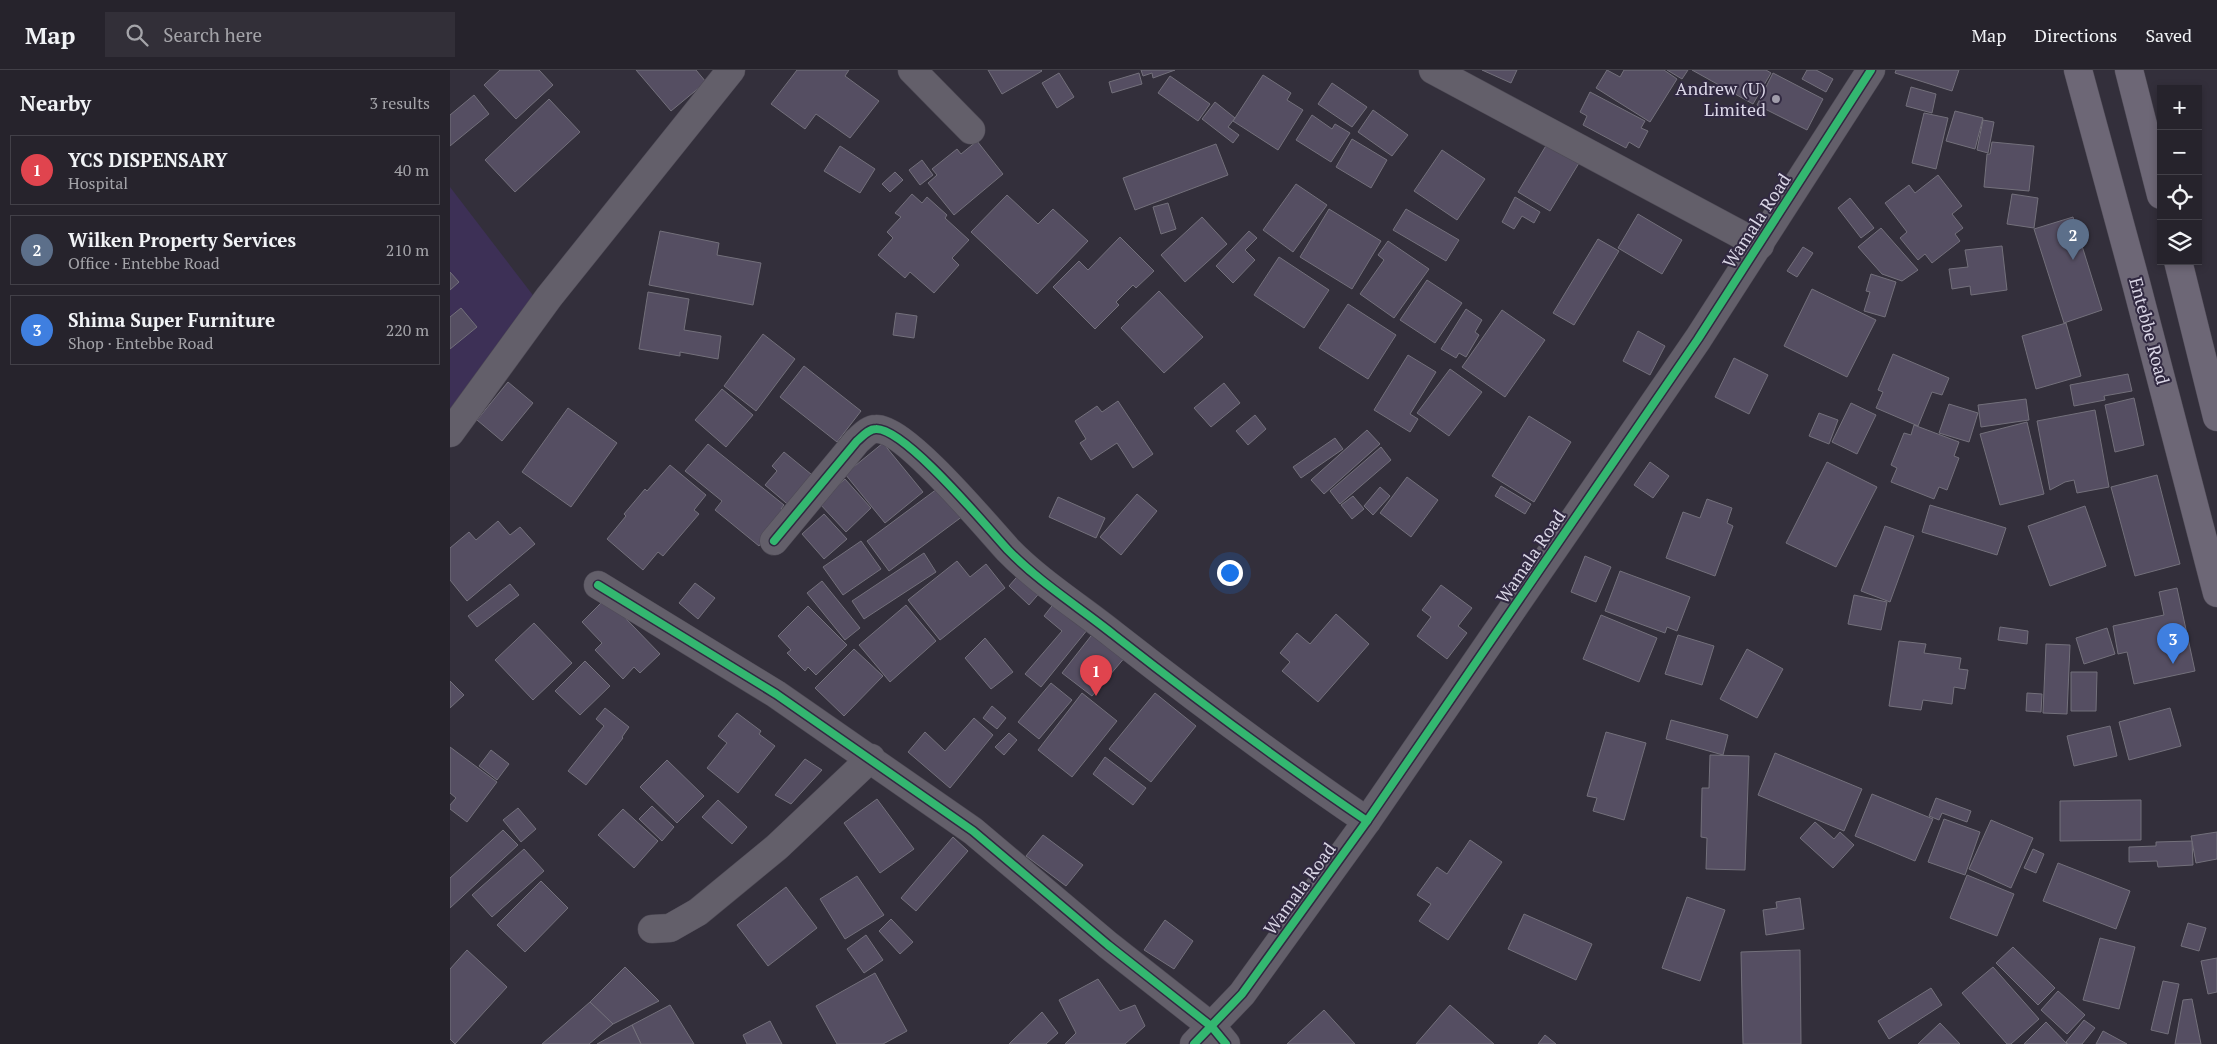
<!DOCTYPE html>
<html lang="en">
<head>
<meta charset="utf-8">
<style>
	body { margin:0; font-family:"PT Serif",serif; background:#322f38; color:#f1f3f6 }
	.controls { position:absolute; right:15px; top:15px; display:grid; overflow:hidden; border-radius:0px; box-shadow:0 2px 8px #0003 }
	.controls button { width:45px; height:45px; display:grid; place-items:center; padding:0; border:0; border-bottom:1px solid #424048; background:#26232c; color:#f1f3f6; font:25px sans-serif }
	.you { position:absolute; left:779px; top:502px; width:18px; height:18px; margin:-12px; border:4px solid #fff; border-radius:50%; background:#1a73e8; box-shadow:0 0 0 8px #1a73e833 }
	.badge { display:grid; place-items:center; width:32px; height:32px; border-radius:50%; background:#8c9099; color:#fff; font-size:16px; font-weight:700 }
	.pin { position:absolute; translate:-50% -41px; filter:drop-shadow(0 1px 2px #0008) }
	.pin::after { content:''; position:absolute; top:26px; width:18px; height:15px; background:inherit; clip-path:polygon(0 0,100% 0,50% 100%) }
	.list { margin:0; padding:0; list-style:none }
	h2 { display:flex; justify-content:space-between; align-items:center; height:65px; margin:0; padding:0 20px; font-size:21px }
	h2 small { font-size:16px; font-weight:400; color:#a4a4a9 }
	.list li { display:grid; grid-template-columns:32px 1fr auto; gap:15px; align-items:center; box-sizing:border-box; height:70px; margin:0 10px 10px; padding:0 10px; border:1px solid #424048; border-radius:0px }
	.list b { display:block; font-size:19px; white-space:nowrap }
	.list p { margin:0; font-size:16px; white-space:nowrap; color:#a4a4a9 }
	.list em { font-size:16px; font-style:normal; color:#a4a4a9 }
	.icon { flex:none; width:28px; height:28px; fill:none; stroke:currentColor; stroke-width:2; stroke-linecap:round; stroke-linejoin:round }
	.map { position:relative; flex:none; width:1767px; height:974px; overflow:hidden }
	header { display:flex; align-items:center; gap:30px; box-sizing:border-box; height:70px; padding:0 25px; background:#26232c; border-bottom:1px solid #424048 }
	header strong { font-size:24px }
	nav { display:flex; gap:28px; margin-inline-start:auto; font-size:18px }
	.search { width:350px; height:45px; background:#322f38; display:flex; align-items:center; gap:12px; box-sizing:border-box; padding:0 18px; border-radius:0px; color:#a4a4a9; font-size:19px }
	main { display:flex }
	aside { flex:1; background:#26232c }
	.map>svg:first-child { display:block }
</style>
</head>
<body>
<header>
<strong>Map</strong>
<div class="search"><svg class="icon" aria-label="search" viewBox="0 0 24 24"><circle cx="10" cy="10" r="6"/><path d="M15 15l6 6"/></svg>Search here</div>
<nav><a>Map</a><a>Directions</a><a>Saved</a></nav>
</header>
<main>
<aside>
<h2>Nearby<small>3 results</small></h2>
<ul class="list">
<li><span class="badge" style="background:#e0444e">1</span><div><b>YCS DISPENSARY</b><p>Hospital</p></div><em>40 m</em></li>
<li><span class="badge" style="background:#5c6f8a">2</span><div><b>Wilken Property Services</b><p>Office · Entebbe Road</p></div><em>210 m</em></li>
<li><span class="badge" style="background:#3f7fe0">3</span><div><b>Shima Super Furniture</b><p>Shop · Entebbe Road</p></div><em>220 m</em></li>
</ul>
</aside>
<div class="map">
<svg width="1767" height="974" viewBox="0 0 1767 974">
	<rect width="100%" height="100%" fill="#332f3b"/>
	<!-- green -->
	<polygon fill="#3d3056" points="0,117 92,237 0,353"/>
	<!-- building -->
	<g fill="#554e62" stroke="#73707b">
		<polygon points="50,0 89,0 103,15 66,49 34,15"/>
		<polygon points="186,0 246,0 256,12 221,41"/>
		<polygon points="347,0 399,0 395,6 429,31 400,68 366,44 355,59 321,34"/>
		<polygon points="538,0 591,0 592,1 552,24"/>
		<polygon points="691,0 725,0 703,8 702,3 693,6"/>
		<polygon points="1032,0 1067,0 1061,13"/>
		<polygon points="1157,0 1170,7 1174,0 1214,0 1227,9 1200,52 1146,18"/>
		<polygon points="1217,0 1238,0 1232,9"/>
		<polygon points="1242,0 1316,0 1321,3 1303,34"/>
		<polygon points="1357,0 1366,0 1383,9 1376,22 1352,9"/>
		<polygon points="1446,0 1509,0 1502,21 1445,3"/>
		<polygon points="609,3 624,27 607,38 592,13"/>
		<polygon points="689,3 692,14 662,23 659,12"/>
		<polygon points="1323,3 1373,29 1357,60 1307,35"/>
		<polygon points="813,5 841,23 837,30 853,40 828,80 783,51"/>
		<polygon points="720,6 760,34 748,51 708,23"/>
		<polygon points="882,13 917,37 902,57 868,34"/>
		<polygon points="1461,17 1486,24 1482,43 1456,36"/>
		<polygon points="1140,22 1195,51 1191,58 1198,61 1189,78 1179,72 1176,78 1133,55 1137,46 1130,42"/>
		<polygon points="24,25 39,44 0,76 0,45"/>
		<polygon points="99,29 130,62 65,122 35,90"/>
		<polygon points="765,32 785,48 778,57 789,65 783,73 752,49"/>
		<polygon points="923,40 958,65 942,86 908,62"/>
		<polygon points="1505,41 1533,48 1525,79 1496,71"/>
		<polygon points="1474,43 1498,48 1486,99 1462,93"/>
		<polygon points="862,45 882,59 885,54 900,63 881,92 846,70"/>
		<polygon points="1533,50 1544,52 1538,83 1527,80"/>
		<polygon points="902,69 937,90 921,118 886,97"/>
		<polygon points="527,71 553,104 504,145 478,113 487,105 482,99 507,79 511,84"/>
		<polygon points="1542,72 1584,76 1579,121 1534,117 1537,84 1540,84"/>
		<polygon points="766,74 778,105 685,140 673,108"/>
		<polygon points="1097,74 1129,93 1100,141 1068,122"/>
		<polygon points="390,76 425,99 410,123 374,101"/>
		<polygon points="992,80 1035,109 1007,150 964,121"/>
		<polygon points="472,90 483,105 470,115 459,100"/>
		<polygon points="445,102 453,110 440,122 432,114"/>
		<polygon points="1488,105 1512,136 1502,144 1513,158 1505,164 1510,171 1482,193 1475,184 1468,190 1450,168 1457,162 1435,133 1459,115 1465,123"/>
		<polygon points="846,114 877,135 843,182 813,160"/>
		<polygon points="462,124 472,133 477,127 497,145 495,148 519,170 502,188 509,195 484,223 460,202 455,208 428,185 443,168 437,162 451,147 445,143"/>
		<polygon points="1562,124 1588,128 1584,158 1557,154"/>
		<polygon points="557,125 588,154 603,139 638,171 587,224 521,162"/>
		<polygon points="1065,127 1090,142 1084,153 1072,146 1064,159 1052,152"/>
		<polygon points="1400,128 1424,158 1411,168 1388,138"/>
		<polygon points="718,133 726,159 711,164 703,137"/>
		<polygon points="879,139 931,171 902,219 850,187"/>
		<polygon points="956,139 1009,170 996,191 943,160"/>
		<polygon points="1188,144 1232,170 1212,204 1168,178"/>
		<polygon points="752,147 777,174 735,212 711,185"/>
		<polygon points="1623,147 1652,240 1614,253 1584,159"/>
		<polygon points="1431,158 1468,200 1452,211 1432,204 1408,177"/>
		<polygon points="210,161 269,173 267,185 311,193 303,235 199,215"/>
		<polygon points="799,161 807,168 795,180 805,190 783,213 766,196"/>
		<polygon points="670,167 704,201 686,218 683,215 666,232 669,235 645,259 603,217 629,191 638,200"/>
		<polygon points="1148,169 1169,181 1124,255 1103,243"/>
		<polygon points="938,171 979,199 944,248 910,224 934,190 928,185"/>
		<polygon points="1552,176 1557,220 1521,225 1520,216 1502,219 1499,199 1518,197 1515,180"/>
		<polygon points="1353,177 1363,183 1347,207 1337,201"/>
		<polygon points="829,187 879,220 854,258 804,225"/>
		<polygon points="0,202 9,212 0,220"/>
		<polygon points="1421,204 1446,212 1435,247 1414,241 1420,222 1416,221"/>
		<polygon points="977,210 1012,233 985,273 950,250"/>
		<polygon points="1362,219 1426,250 1397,307 1334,276"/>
		<polygon points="709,221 753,267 714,303 671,258"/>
		<polygon points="198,222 239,229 234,260 271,266 268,289 230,282 230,286 189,279"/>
		<polygon points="898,234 946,265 918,309 869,278"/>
		<polygon points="11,238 27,257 0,279 0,247"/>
		<polygon points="1016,239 1032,250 1025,262 1029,265 1016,287 1009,283 1006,288 991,279"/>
		<polygon points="1052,240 1095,270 1055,327 1012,297"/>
		<polygon points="446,243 467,246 464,268 443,265"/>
		<polygon points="1616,253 1631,306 1586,319 1572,266"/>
		<polygon points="1188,261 1215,276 1200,305 1173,291"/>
		<polygon points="313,264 345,289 306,341 274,316"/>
		<polygon points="1443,284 1499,308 1492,325 1482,322 1468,356 1426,338 1433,322 1428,320"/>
		<polygon points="958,285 986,302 960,344 968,349 960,362 924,340"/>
		<polygon points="1284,288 1318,305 1299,344 1265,327"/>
		<polygon points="354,296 411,341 387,372 330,327"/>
		<polygon points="1000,299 1032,322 999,366 967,343"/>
		<polygon points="1678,304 1682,321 1654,326 1655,330 1624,336 1620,315"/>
		<polygon points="58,312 83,333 52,371 27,350"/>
		<polygon points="774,313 790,333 761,357 744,338"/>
		<polygon points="272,319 303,345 276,377 245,350"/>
		<polygon points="1684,328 1694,375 1665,382 1655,335"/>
		<polygon points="1576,329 1579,350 1531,357 1528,335"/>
		<polygon points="668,331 703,384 683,398 667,373 641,390 630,373 636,369 625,351 647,336 652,342"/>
		<polygon points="1401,333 1426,345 1407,384 1382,372"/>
		<polygon points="1499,334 1528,343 1519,372 1489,363"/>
		<polygon points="118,338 167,373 121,437 72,402"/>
		<polygon points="1645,340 1659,417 1627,423 1624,410 1615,412 1600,420 1587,351"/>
		<polygon points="1369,343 1388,350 1379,374 1359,366"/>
		<polygon points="805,345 816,359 798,375 786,361"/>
		<polygon points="1079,346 1121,372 1084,432 1042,406"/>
		<polygon points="1577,352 1594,424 1550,435 1530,364"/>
		<polygon points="1464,355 1509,372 1504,386 1509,388 1497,420 1489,417 1484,429 1441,412 1447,398 1441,395 1454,363 1461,365"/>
		<polygon points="917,360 930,374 874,424 861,410"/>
		<polygon points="885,368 893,379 851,408 843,397"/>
		<polygon points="433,373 473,422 435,453 395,404"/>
		<polygon points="258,374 334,435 331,439 336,442 309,476 265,440 272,431 235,401"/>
		<polygon points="931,377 941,390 890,434 880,421"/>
		<polygon points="334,382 367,409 342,438 315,415 327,401 322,396"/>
		<polygon points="1200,392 1219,406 1203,428 1184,415"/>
		<polygon points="1377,392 1427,417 1386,497 1336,473"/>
		<polygon points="220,395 256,425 244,440 249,444 213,486 208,482 193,500 157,469 176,446 174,444 195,419 197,421"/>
		<polygon points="1707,405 1730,494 1685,506 1661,417"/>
		<polygon points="957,407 988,430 961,467 930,443"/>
		<polygon points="395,409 421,438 396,462 369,433"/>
		<polygon points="495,413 517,443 439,501 417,471"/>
		<polygon points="1051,416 1081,434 1075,444 1045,426"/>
		<polygon points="930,417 940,426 923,445 914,436"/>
		<polygon points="687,424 707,441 671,485 650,467"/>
		<polygon points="903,426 914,439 902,449 891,435"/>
		<polygon points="608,427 655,448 646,468 599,447"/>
		<polygon points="1257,429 1282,438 1277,453 1283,456 1265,506 1216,488 1233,442 1250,448"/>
		<polygon points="1480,435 1556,458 1547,485 1472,462"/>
		<polygon points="1635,436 1656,496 1600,516 1578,456"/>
		<polygon points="374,444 397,469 374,489 352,464"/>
		<polygon points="48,451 60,465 70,457 85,474 17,531 0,510 0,478 19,462 26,470"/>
		<polygon points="1435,456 1464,466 1440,532 1411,521"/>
		<polygon points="411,471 431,499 393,525 373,497"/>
		<polygon points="474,483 486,502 414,549 402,531"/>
		<polygon points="1135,486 1161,497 1146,532 1121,522"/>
		<polygon points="507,491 520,507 536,494 555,518 490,570 458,530"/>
		<polygon points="572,501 593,519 579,535 559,516"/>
		<polygon points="1170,501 1240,527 1227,561 1217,557 1215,563 1155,541"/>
		<polygon points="372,511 410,558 395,570 357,523"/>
		<polygon points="245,513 265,528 248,549 229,533"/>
		<polygon points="60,514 69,525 27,557 18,546"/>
		<polygon points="991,515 1022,538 1008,556 1017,563 997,589 967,566 981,547 972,540"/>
		<polygon points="1727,518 1745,601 1684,614 1677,582 1668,584 1663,556 1714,545 1709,522"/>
		<polygon points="1404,525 1437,532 1431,560 1398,554"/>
		<polygon points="609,527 642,554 591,617 575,604 612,561 594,546"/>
		<polygon points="156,528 210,584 190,603 184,597 173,609 145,580 152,573 132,552"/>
		<polygon points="456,535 486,571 440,612 409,575"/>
		<polygon points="358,536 397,575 366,605 358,597 355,601 337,583 341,580 328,566"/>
		<polygon points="886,544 919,574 868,632 832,601 840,592 830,583 847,563 860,574"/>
		<polygon points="1151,545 1207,568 1189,612 1133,589"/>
		<polygon points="84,553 122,593 83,630 45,590"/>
		<polygon points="648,557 682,579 642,626 612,603"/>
		<polygon points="1550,557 1578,561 1577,574 1548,570"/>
		<polygon points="1657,558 1665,584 1634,594 1626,568"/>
		<polygon points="1228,565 1264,576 1252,615 1215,604"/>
		<polygon points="535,568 563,602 541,619 515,588"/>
		<polygon points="1449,571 1476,574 1474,583 1511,588 1509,599 1518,600 1515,619 1504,617 1502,634 1473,630 1471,640 1439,636"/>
		<polygon points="1596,574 1620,575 1617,644 1593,643"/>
		<polygon points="404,579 433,606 394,646 365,618"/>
		<polygon points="1297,579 1333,599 1307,648 1270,629"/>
		<polygon points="135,591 160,616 130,645 105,621"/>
		<polygon points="1621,602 1647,602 1646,641 1621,641"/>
		<polygon points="0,611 14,625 0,638"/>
		<polygon points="601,613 622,630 589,669 568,652"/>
		<polygon points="632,623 667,651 622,707 588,680"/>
		<polygon points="705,623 746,656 701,712 659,679"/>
		<polygon points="1577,623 1592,624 1591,642 1576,641"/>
		<polygon points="542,636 556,648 547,659 533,648"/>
		<polygon points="155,638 179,657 172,667 173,668 136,715 118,701 154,656 146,649"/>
		<polygon points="1720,638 1731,676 1679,690 1669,652"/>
		<polygon points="287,643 311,661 309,664 325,676 288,723 257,698 277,673 268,666"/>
		<polygon points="524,648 543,665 500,718 458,682 475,662 495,681"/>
		<polygon points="1221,650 1278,665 1273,685 1216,669"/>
		<polygon points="1660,656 1667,686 1624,696 1617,666"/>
		<polygon points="1156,662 1196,673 1174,750 1143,741 1147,728 1137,726"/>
		<polygon points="559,663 567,670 554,685 545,677"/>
		<polygon points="0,677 47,712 17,752 0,739 0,735 6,728 0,723"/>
		<polygon points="41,680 59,694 47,710 29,696"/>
		<polygon points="1325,683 1412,719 1394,761 1308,725"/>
		<polygon points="1260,685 1299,686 1295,800 1256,799 1257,768 1251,767 1252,718 1259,718"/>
		<polygon points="655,687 696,718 683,735 643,704"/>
		<polygon points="355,689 372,700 341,734 325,725"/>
		<polygon points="217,690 254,726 227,753 190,717"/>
		<polygon points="1422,724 1483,749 1465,791 1405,766"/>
		<polygon points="1486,728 1521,741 1517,752 1492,743 1489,750 1479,746"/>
		<polygon points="427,729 464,779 430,803 394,753"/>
		<polygon points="268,730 297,757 282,774 252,747"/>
		<polygon points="1691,730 1691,770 1610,771 1610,731"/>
		<polygon points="202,736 224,757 212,771 189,749"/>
		<polygon points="68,738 86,759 71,772 53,750"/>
		<polygon points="173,739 208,771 184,798 148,765"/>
		<polygon points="1494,749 1530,762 1515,805 1478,792"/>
		<polygon points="1541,750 1583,768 1561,818 1519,799"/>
		<polygon points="1365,752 1384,769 1390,762 1404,775 1383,798 1350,768"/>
		<polygon points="53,760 68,775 0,838 0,808"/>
		<polygon points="1767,762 1767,789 1746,793 1741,766"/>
		<polygon points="593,765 633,795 616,816 576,786"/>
		<polygon points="503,767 518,781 466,841 451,828"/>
		<polygon points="1020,770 1052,792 998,870 969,851 981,834 967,825 987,797 997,804"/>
		<polygon points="1742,771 1743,795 1708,797 1707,791 1679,792 1679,777 1706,776 1706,772"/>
		<polygon points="74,779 94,801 42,847 22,825"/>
		<polygon points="1583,779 1594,784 1586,803 1574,798"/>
		<polygon points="1608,793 1680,821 1666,859 1593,831"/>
		<polygon points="1517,805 1564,824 1547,866 1500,848"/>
		<polygon points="407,806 434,845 395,869 370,829"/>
		<polygon points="91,811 118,838 75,882 47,855"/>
		<polygon points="336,817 367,858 318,896 287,855"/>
		<polygon points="1237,827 1275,840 1250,911 1212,898"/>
		<polygon points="1350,828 1354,859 1316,865 1313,840 1327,838 1326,832"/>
		<polygon points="1074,844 1142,874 1126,910 1058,879"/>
		<polygon points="441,849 463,872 450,884 429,861"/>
		<polygon points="715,850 743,871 724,899 694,880"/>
		<polygon points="1738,853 1756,858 1749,881 1731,876"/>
		<polygon points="416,865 433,890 414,903 397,879"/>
		<polygon points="1650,868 1685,877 1669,939 1633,930"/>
		<polygon points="1563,877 1605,918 1588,935 1546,893"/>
		<polygon points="17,880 57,917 5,974 0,969 0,899"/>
		<polygon points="1350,880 1351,974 1293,974 1291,882"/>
		<polygon points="1767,888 1767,922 1758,924 1751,891"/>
		<polygon points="175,897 209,931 163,954 140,932"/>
		<polygon points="1543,897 1589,949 1561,974 1557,974 1512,923"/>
		<polygon points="425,903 457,961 433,974 387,974 366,936"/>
		<polygon points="648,909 670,941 685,935 695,956 675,974 615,974 626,963 609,930"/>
		<polygon points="1713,911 1729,914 1718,964 1701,960"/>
		<polygon points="1481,918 1492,935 1439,969 1428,951"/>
		<polygon points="1608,921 1635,945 1617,964 1591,940"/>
		<polygon points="1742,929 1751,974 1725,974 1733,930"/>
		<polygon points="140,932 163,954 139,974 92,974"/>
		<polygon points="220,935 244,974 191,974 182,955"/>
		<polygon points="1000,935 1044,974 966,974"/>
		<polygon points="874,940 905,974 837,974"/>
		<polygon points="592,942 608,963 596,974 559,974"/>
		<polygon points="1634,950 1645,958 1632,974 1618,974 1616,972"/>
		<polygon points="320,951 332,974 297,974 293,965"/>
		<polygon points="1596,952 1617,974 1574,974"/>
		<polygon points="1490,953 1510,974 1468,974"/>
		<polygon points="182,955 191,974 147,974"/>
		<polygon points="1653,961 1677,974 1646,974"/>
		<polygon points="1095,965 1106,974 1088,974"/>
	</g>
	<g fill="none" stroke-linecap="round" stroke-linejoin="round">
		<!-- minor casing -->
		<g stroke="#4e4a55" stroke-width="29">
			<g id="minor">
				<polyline points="462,0 521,60"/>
				<polyline points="983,0 1310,175"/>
				<polyline points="0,363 99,227 281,0"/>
				<path d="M324 471 407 371C412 367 418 359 426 359 455 358 536 456 558 480 589 512 629 537 664 565 747 630 830 692 917 751"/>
				<polyline points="148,515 326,624 523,761 658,875 762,957 776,974"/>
				<polyline points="202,859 220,858 248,842 327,777 421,688"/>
				<polyline points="744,974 792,924 917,751 1248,269 1421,0"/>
			</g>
		</g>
		<!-- primary casing -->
		<g stroke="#4e4a55" stroke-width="29">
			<g id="primary">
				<polyline points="1628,0 1686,213 1767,523"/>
				<polyline points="1679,0 1711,125"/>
				<polyline points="1728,191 1767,347"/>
			</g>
		</g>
		<!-- minor -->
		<use href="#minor" stroke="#635f6a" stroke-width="28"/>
		<!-- primary -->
		<use href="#primary" stroke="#6d6776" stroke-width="28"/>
		<!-- cycleway casing -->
		<g stroke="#312941" stroke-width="11">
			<g id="cycleway">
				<path d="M324 471 407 371C412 367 418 359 426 359 455 358 536 456 558 480 589 512 629 537 664 565 747 630 830 692 917 751"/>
				<polyline points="148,515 326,624 523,761 658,875 762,957 776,974"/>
				<polyline points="744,974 792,924 917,751 1248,269 1421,0"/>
			</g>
		</g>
		<!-- cycleway -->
		<use href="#cycleway" stroke="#33b770" stroke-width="8"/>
	</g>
	<!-- markers -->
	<circle fill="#a09caa" stroke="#312941" stroke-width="2" cx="1326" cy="29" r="5"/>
	<g text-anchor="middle" stroke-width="4" stroke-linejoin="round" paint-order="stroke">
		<!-- poi labels -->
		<g font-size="18" fill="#dad6e6" stroke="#312941" text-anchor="end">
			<text x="1316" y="25">Andrew (U)<tspan x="1316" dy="21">Limited</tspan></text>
		</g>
		<!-- street labels -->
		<g font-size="18" fill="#dad6e6" stroke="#312941">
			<text transform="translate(1307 151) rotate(-57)" y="6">Wamala Road</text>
			<text transform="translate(1699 261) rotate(75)" y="6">Entebbe Road</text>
			<text transform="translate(1081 487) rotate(-56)" y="6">Wamala Road</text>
			<text transform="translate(850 819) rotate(-54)" y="6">Wamala Road</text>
		</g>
	</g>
</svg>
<div class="controls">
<button>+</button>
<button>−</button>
<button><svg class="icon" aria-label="locate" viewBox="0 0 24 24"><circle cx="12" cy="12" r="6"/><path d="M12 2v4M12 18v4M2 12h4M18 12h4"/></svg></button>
<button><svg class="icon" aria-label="layers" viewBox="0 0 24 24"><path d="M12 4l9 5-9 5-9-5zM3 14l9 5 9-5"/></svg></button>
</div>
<div class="you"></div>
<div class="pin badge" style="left:646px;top:626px;background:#e0444e">1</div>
<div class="pin badge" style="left:1623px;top:190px;background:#5c6f8a">2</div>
<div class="pin badge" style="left:1723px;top:594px;background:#3f7fe0">3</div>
</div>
</main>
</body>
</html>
